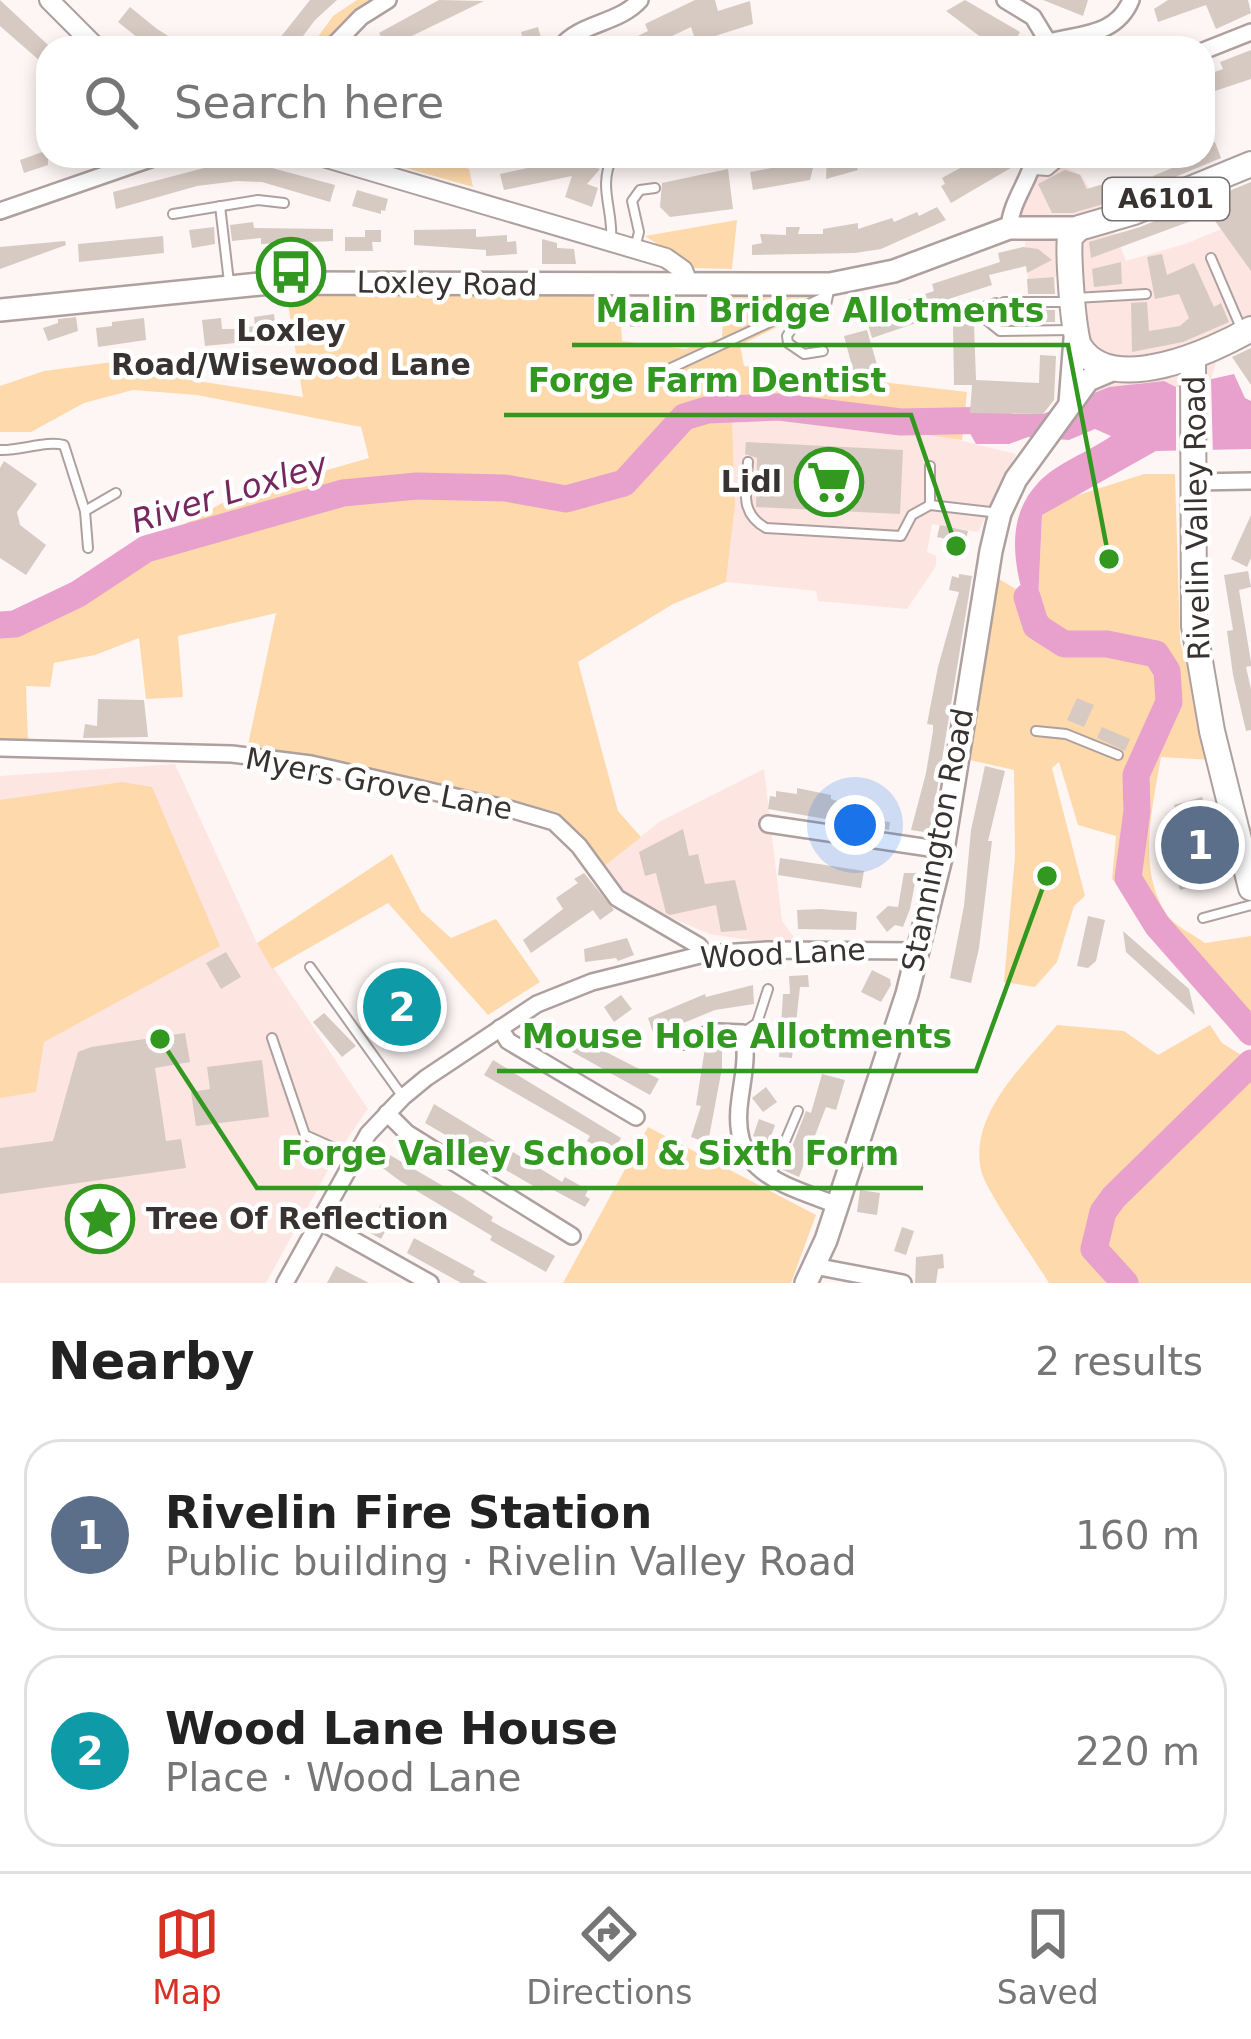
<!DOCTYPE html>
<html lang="en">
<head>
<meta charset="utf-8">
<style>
	body { margin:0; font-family:"DejaVu Sans",sans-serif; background:#f6f6f6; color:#222 }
	.you { position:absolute; left:855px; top:825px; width:42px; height:42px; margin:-30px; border:9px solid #fff; border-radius:50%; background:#1a73e8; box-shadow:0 0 0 18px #1a73e833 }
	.badge { display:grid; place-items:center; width:78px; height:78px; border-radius:50%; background:#d93025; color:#fff; font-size:39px; font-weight:700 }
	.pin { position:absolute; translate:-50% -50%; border:6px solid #fff; box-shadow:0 3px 12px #0006 }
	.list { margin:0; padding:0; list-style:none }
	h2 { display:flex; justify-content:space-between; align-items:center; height:156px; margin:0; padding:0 48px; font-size:51px }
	h2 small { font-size:39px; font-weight:400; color:#767676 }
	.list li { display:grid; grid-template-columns:78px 1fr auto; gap:36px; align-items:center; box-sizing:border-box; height:192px; margin:0 24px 24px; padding:0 24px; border:3px solid #e0e0e0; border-radius:36px }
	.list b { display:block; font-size:45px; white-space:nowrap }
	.list p { margin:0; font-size:39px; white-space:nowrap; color:#767676 }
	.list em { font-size:39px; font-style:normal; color:#767676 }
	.icon { flex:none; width:66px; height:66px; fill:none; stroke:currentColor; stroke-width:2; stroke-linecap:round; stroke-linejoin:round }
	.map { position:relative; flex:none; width:1251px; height:1283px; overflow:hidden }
	.search { position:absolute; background:#fff; box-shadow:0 6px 18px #0003; left:36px; right:36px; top:36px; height:132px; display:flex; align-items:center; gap:30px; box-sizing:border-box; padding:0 42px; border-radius:36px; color:#767676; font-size:45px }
	.sheet { height:588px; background:#fff }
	nav { display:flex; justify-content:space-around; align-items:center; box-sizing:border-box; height:168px; border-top:3px solid #e0e0e0; background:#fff; font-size:33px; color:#767676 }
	nav a { display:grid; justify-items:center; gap:6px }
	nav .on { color:#d93025 }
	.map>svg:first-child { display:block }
</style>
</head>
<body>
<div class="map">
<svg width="1251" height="1283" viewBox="0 0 1251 1283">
	<rect width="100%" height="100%" fill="#fdf6f5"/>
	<!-- built -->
	<g fill="#fde5e1">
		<polygon points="1063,167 1081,175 1111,222 1126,261 1185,244 1251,217 1251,329 1221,345 1211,379 1176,387 1164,381 1109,387 1088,398 1058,397 1075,302 1070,276 1028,279 1024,229 1011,207 1031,170"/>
		<polygon points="732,417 897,425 1016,454 978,532 932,524 927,552 936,556 936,566 907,609 818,601 816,591 726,582 735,505"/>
		<polygon points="175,764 257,943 368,1109 338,1152 266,1283 0,1283 0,776"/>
		<polygon points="764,769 782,921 802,948 710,934 662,914 621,888 602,868 659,822"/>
	</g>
	<!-- green -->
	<g fill="#fed9ac">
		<polygon points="357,0 377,0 354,14 321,48 310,48 333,16"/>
		<polygon points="364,156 424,156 469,169 473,187"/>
		<polygon points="737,220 732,269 693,268 645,236"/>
		<polygon points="286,292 619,292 622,341 685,349 722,338 724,292 815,293 790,321 740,345 744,366 967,392 962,440 928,435 897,425 732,417 735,505 726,582 673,604 578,662 618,811 641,837 602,868 581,834 557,812 350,763 248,745 276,613 178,636 183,697 146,699 139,638 95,655 54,663 50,687 26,686 28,743 0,739 0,615 71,600 114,574 150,543 233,497 369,458 361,427 197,395 133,390 84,403 31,432 0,432 0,386 44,371 136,359 184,379 303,397"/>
		<path d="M1144 474H1175L1180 641 1212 760 1161 757C1153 806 1136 869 1167 915 1175 926 1194 935 1205 943L1251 936V1041L1241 1036 1205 985 1112 879 1116 836 1078 825 1059 762 1052 768 1085 896 1074 906 1057 962 1035 987 1004 982 1015 856 1014 770 970 760 997 578 1038 602 1042 515 1069 498Z"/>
		<polygon points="122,782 152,787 220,946 44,1042 36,1092 0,1098 0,800"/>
		<polygon points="392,854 421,911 451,938 496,919 540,982 488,1015 388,903 272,969 257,943"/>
		<path d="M1057 1025 1124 1031 1158 1055 1210 1025 1222 1043 1251 1061V1283H1049C1035 1260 985 1190 981 1170 969 1114 1024 1065 1057 1025Z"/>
		<polygon points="648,1127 816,1215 791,1283 563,1283"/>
	</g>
	<!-- water -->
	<path fill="#e7a1cc" d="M1234 374 1245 398 1251 401V449L1156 451 1042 515 1038 603 1050 620 1034 629C1018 583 999 524 1038 483 1056 463 1089 452 1111 436L1095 429 1069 440 1028 437 1009 444H976L963 421 977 414H1043L1109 387 1164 381 1176 387Z"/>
	<!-- pier -->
	<polygon fill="#fdf6f5" points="1211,379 1213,458 1176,458 1176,387"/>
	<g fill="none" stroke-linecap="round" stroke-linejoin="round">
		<!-- river -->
		<g stroke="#e7a1cc" stroke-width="27">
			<polyline points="1027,597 1036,626 1064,644 1107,644 1156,654 1167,671 1169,702 1136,775 1137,811 1128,878 1157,925 1251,1032"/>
			<polyline points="0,625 15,624 78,594 146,549 343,493 417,486 505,488 566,499 624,483 684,417 707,410 779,407 901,422 1000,420"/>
			<polyline points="1125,1283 1094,1249 1103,1212 1114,1197 1251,1063"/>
		</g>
	</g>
	<!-- building -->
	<g fill="#d7cac3">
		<polygon points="0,0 48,45 48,68 0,26"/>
		<polygon points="310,0 337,0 315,20 294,48 272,48"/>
		<polygon points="439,0 484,1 387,48 379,33"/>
		<polygon points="695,0 715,0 718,11 750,1 753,24 696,42 691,27 647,48 614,48 648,31 645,24"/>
		<polygon points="965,0 1020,32 1015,41 1010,38 1005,46 994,39 990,44 946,11"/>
		<polygon points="1043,0 1088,0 1083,16"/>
		<polygon points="1168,0 1248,0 1251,13 1216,29 1206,5 1158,22 1154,9"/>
		<polygon points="130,7 157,29 188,48 153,48 138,38 118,22"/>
		<polygon points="538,27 543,45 525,48 521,32"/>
		<polygon points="1251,50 1251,79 1203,95 1203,76 1223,69 1220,62"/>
		<polygon points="1215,142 1221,158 1156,185 1153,176 1177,166 1180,156 1203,156 1203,147"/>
		<polygon points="48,150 48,165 24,173 20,160"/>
		<polygon points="535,156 556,156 557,160 566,158 600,169 587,184 598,188 592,207 565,197 572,176 504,190 500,174 537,166"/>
		<polygon points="852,156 858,170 826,179 827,157"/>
		<polygon points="967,156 1017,156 1021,162 951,203 941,186 945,184 942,178 971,162"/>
		<polygon points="815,160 810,180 753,190 750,172"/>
		<polygon points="235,164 261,165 335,185 330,202 262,182 237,181 197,186 116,209 113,192 204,168"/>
		<polygon points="728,169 733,209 670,217 660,207 662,183"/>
		<polygon points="1065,170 1080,175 1087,189 1119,179 1124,198 1073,213 1052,213 1038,184"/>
		<polygon points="1251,182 1251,271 1210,214 1091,258 1089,242 1140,227"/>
		<polygon points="357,190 388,199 385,211 381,210 381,214 352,206"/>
		<polygon points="937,207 946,220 881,249 855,253 752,255 752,245 762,243 760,234 786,235 786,227 800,227 798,234 823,234 823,229 858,223 858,229 892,218 894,222 917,212 919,216"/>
		<polygon points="253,222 254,228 333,229 333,241 261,244 261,238 232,241 230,225"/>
		<polygon points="214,227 215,244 192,248 189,230"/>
		<polygon points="476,229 476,237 507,235 507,242 516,241 517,254 486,256 486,250 414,245 414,230"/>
		<polygon points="365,230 381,230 381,242 372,242 373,251 345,251 345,237 365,237"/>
		<polygon points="163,236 164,253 79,262 78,244"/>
		<polygon points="542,239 557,243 557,248 574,249 576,264 542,264"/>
		<polygon points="65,241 66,245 0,269 0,247"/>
		<polygon points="1023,247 1038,249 1052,260 1027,273 1026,266 989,275 992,285 924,307 928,319 872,338 865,314 934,291 932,284 1000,262 998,253"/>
		<polygon points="1162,254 1167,275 1194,263 1214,307 1221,303 1229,322 1183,342 1132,352 1131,303 1147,302 1149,331 1180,326 1189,318 1179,294 1155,299 1147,257"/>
		<polygon points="1121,262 1122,284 1094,287 1092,269"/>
		<polygon points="1054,277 1055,294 1028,294 1027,279"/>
		<polygon points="649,305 650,312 659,311 660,325 630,327 629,307"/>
		<rect x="1019" y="310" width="36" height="12"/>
		<polygon points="274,314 277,339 205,346 202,320 221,318 222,329 233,329 255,326 254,317"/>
		<polygon points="76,317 78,331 48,341 43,328 58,323 58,319"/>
		<polygon points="144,318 146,340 98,347 96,328 112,326 112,322"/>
		<polygon points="974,323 976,380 1039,383 1040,355 1056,356 1054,400 1043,414 970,413 972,385 954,385 953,325"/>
		<polygon points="867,330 878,368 854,374 844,336"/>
		<polygon points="1251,348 1251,385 1232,357"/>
		<polygon points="746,442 903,450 900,514 756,507 757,458 745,454"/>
		<polygon points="4,461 37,484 17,512 20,525 46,545 26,575 0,558 0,468"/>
		<polygon points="1251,515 1251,558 1247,567 1231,559"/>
		<polygon points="940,525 968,531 962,556 947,553 950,540 937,537"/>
		<polygon points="1248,571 1251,587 1239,590 1251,662 1251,666 1246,667 1251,689 1251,730 1246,731 1233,675 1227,631 1233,630 1224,575"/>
		<polygon points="959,574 972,576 930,833 911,830 926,773 933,731 933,725 927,724 938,667 959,592 949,590 952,576 959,578"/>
		<polygon points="1077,698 1094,705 1084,727 1067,720"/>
		<polygon points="98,699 144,700 148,737 83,738 85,724 97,726"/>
		<polygon points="1102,727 1130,739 1125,751 1097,738"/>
		<polygon points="985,766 1005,771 988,841 992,841 979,948 971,983 950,978 964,906 971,830"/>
		<polygon points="797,788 831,795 831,799 843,803 877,808 875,820 890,822 889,830 768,809 770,796 776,797 776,791 797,794"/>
		<polygon points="1202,797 1207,814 1192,819 1198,840 1211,836 1223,878 1180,890 1170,855 1187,850 1174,805"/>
		<polygon points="683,829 689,856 698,854 705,884 735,880 747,930 721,932 716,905 670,915 666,913 656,873 645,876 639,852"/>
		<polygon points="780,858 864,871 861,888 778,875"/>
		<polygon points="584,873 614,910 600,920 593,910 531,953 523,940 563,909 556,898 578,883 574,879"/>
		<polygon points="904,873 917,873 910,909 903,927 895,925 887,932 876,917 888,906 898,907"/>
		<polygon points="820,909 857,912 856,930 798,929 797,910"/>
		<polygon points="1088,916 1105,920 1096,961 1088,968 1077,966"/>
		<polygon points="1123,931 1189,989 1195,1015 1126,952"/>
		<polygon points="627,938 634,955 618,961 616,958 585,962 584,949"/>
		<polygon points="226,952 241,977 221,989 206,963"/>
		<polygon points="872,970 890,979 891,985 881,1002 861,992"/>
		<polygon points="808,975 809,987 800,987 792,1058 779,1057 783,994 790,994 789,976"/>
		<polygon points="416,984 434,1024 422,1031 410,1012 375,1033 364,1015"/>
		<polygon points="753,985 754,1004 715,1010 654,1035 648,1018 705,994 706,997"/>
		<polygon points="621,995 632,1009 614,1022 604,1007"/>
		<polygon points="324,1013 356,1046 342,1057 313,1022"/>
		<polygon points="549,1023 659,1079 650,1095 542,1035"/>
		<polygon points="185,1033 190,1062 155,1068 166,1141 181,1139 186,1168 0,1194 0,1148 53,1141 78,1052 91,1047"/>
		<polygon points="722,1044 722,1068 708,1143 691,1137 701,1106 696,1105 705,1048"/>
		<polygon points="262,1060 269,1117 196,1126 191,1092 210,1089 207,1067"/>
		<polygon points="493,1060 621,1138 612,1154 587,1141 590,1136 484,1075"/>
		<polygon points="822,1074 845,1080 836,1110 826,1107 799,1177 783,1170 806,1111 811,1113"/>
		<polygon points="766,1087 777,1102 763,1112 752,1098"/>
		<polygon points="434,1104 562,1182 565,1177 588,1190 585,1196 590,1199 585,1207 546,1186 542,1191 425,1123"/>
		<polygon points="759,1119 775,1125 769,1142 753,1136"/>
		<polygon points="388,1154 464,1198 493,1217 491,1221 555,1256 546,1272 490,1240 492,1236 400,1181 380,1166"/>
		<polygon points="860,1190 880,1193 877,1215 857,1212"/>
		<polygon points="381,1204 396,1211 381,1239 367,1231"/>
		<polygon points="902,1227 914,1231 906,1255 894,1251"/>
		<polygon points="414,1238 475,1271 473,1275 488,1283 461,1283 407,1253"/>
		<polygon points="943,1254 944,1268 938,1269 936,1283 915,1283 916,1257"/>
		<polygon points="336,1266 369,1283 327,1283"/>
	</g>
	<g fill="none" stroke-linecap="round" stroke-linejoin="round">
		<!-- service casing -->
		<g stroke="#aea09e" stroke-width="12">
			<g id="service">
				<polyline points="1033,170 1048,171 1066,156"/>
				<polyline points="220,206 229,282"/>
				<polyline points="173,214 258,200 284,203"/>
				<path d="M611 241C614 210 597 187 613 156"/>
				<polyline points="635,248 639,232 632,201 640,190 655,188"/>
				<polyline points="1211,258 1241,328"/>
				<polyline points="1075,298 1146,294"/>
				<polyline points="1004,302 1068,302"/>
				<polyline points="974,310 1000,331 1073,330"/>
				<polyline points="952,317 996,303"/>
				<polyline points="823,351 804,354 788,343 787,336 795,324 826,305 829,291"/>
				<polyline points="656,375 822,298 826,290"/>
				<path d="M0 450C20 451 47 440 64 445L85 511 88 548"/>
				<path d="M748 462C746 490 739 513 766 528L901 536 912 515 930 505V466"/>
				<polyline points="930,505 999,513"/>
				<polyline points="85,511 116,493"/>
				<polyline points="1036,731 1066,734 1118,755"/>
				<polyline points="1203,918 1251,905"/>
				<polyline points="310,967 403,1097"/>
				<polyline points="744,1032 757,1023 768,989"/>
				<polyline points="272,1038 305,1135 354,1157"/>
				<polyline points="770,1177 798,1111"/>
			</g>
		</g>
		<!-- minor casing -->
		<g stroke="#aea09e" stroke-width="20">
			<g id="minor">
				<polyline points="1005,0 1033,17 1050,45"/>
				<polyline points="331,48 361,17 388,0"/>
				<path d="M560 48C578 23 619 24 640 0"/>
				<path d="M1031 48C1067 32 1114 42 1131 0"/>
				<polyline points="1203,51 1251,32"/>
				<polyline points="0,211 159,156"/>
				<path d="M1009 228C1011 201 1029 182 1035 156"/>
				<polyline points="1193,482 1251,481"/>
				<polyline points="0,748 232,754 311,764 513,810 554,822 579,846 617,898 699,946 704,954"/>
				<polyline points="768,824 943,850"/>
				<polyline points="500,1028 508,1041 636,1117"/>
				<path d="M682 1041 719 1032 743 1033C748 1056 743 1076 740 1099 729 1173 780 1183 837 1205"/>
				<polyline points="387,1113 407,1133 572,1236"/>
				<polyline points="318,1220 430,1283"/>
				<polyline points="814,1266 903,1283"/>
				<polyline points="285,1283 368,1134 403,1097 426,1078 537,1004 592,982 704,954 768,950 918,951"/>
			</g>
		</g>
		<!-- tertiary casing -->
		<g stroke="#aea09e" stroke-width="22">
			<g id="tertiary">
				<polyline points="49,0 97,48"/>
				<polyline points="320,156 666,258 683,270 688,283"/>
			</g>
		</g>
		<!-- secondary casing -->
		<g stroke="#aea09e" stroke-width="26">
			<g id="secondary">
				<polyline points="0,310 270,283 830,284 894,271 1009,228 1079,228"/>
				<polyline points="1070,403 1075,339"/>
				<polyline points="806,1283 826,1240 907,994 943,850 991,551 1000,513 1016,479 1088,380 1114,369"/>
			</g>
		</g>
		<!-- primary casing -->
		<g stroke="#aea09e" stroke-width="28">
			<g id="primary">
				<path d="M1251 164 1134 212 1079 228 1070 237C1068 253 1073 337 1080 347 1112 397 1213 351 1251 329"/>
				<polyline points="1193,358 1194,626 1212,731 1251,888"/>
			</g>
		</g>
		<!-- service -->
		<use href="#service" stroke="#fff" stroke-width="8"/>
		<!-- minor -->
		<use href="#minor" stroke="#fff" stroke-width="15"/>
		<!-- tertiary -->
		<use href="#tertiary" stroke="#fff" stroke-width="18"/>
		<!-- secondary -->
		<use href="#secondary" stroke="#fff" stroke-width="21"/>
		<!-- primary -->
		<use href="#primary" stroke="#fff" stroke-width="24"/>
	</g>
	<!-- icons -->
	<defs>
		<g id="bus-ring" transform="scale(3.45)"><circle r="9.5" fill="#fff" stroke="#329820" stroke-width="1.5"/><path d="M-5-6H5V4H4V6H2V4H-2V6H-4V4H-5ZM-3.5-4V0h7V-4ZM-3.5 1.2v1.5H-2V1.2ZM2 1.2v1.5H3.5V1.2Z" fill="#329820"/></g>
		<g id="supermarket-ring" transform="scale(3.45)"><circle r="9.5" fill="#fff" stroke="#329820" stroke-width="1.5"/><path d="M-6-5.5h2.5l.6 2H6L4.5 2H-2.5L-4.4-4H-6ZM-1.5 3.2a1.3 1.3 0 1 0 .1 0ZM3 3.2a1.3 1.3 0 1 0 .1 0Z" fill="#329820"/></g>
		<g id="sight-ring" transform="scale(3.45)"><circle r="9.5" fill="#fff" stroke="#329820" stroke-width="1.5"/><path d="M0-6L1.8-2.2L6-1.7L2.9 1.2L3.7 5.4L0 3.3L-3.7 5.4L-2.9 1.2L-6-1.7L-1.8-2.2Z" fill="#329820"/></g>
	</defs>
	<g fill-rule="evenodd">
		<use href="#bus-ring" x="291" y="272"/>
		<use href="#supermarket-ring" x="829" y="482"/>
		<use href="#sight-ring" x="100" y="1219"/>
	</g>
	<g text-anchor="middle" stroke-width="9" stroke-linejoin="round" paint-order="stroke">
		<!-- shield labels -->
		<rect fill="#fff" stroke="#74706f" stroke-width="3" x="1103" y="178" width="126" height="42" rx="9"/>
		<g font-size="27" font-weight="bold" fill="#383231">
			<text x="1166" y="208">A6101</text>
		</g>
		<!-- street labels -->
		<g font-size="30" fill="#383231" stroke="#fff">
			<text transform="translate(447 284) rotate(1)" y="10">Loxley Road</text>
			<text transform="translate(1197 518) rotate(-91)" y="10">Rivelin Valley Road</text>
			<text transform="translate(379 784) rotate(11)" y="10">Myers Grove Lane</text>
			<text transform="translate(938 840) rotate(-79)" y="10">Stannington Road</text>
			<text transform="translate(783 954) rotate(-3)" y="10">Wood Lane</text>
		</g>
		<!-- poi labels -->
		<g font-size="30" font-weight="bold" fill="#383231" stroke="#fff">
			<text x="291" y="341">Loxley<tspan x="291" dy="34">Road/Wisewood Lane</tspan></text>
			<text x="782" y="492" text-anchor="end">Lidl</text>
			<text x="146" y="1229" text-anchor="start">Tree Of Reflection</text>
		</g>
		<!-- water labels -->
		<g font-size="33" font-style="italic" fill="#77275e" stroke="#fff">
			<text transform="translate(229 492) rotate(-17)" y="12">River Loxley</text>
		</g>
	</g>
	<!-- callouts -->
	<path fill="none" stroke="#329820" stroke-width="4.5" d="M1109 559L1068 345H572M956 546L911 415H504M1047 876L976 1071H497M160 1039L257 1188H923"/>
	<g fill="#329820" stroke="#fff" stroke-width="4.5">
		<circle cx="1109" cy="559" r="12"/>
		<circle cx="956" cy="546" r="12"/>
		<circle cx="1047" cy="876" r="12"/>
		<circle cx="160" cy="1039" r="12"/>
	</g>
	<g font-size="33" text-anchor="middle" font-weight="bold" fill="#329820" stroke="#fff" stroke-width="9" stroke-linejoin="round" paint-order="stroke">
		<text x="820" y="322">Malin Bridge Allotments</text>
		<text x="707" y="392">Forge Farm Dentist</text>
		<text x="737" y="1048">Mouse Hole Allotments</text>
		<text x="590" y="1165">Forge Valley School &amp; Sixth Form</text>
	</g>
</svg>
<div class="you"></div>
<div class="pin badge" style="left:1200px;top:845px;background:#5c6f8a">1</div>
<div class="pin badge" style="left:402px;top:1007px;background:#0f9aa8">2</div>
<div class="search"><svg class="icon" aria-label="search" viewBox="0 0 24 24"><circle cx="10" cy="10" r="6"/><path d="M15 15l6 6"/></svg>Search here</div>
</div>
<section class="sheet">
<h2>Nearby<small>2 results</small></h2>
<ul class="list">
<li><span class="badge" style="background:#5c6f8a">1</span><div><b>Rivelin Fire Station</b><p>Public building · Rivelin Valley Road</p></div><em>160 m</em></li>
<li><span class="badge" style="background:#0f9aa8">2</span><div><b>Wood Lane House</b><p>Place · Wood Lane</p></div><em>220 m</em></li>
</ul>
</section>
<nav>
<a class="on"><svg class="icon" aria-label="map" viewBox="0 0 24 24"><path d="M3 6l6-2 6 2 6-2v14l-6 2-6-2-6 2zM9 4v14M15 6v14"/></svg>Map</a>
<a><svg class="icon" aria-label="directions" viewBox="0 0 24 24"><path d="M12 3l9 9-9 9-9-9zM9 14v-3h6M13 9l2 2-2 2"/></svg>Directions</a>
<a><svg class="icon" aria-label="saved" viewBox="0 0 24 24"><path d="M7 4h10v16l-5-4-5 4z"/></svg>Saved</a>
</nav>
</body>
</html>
